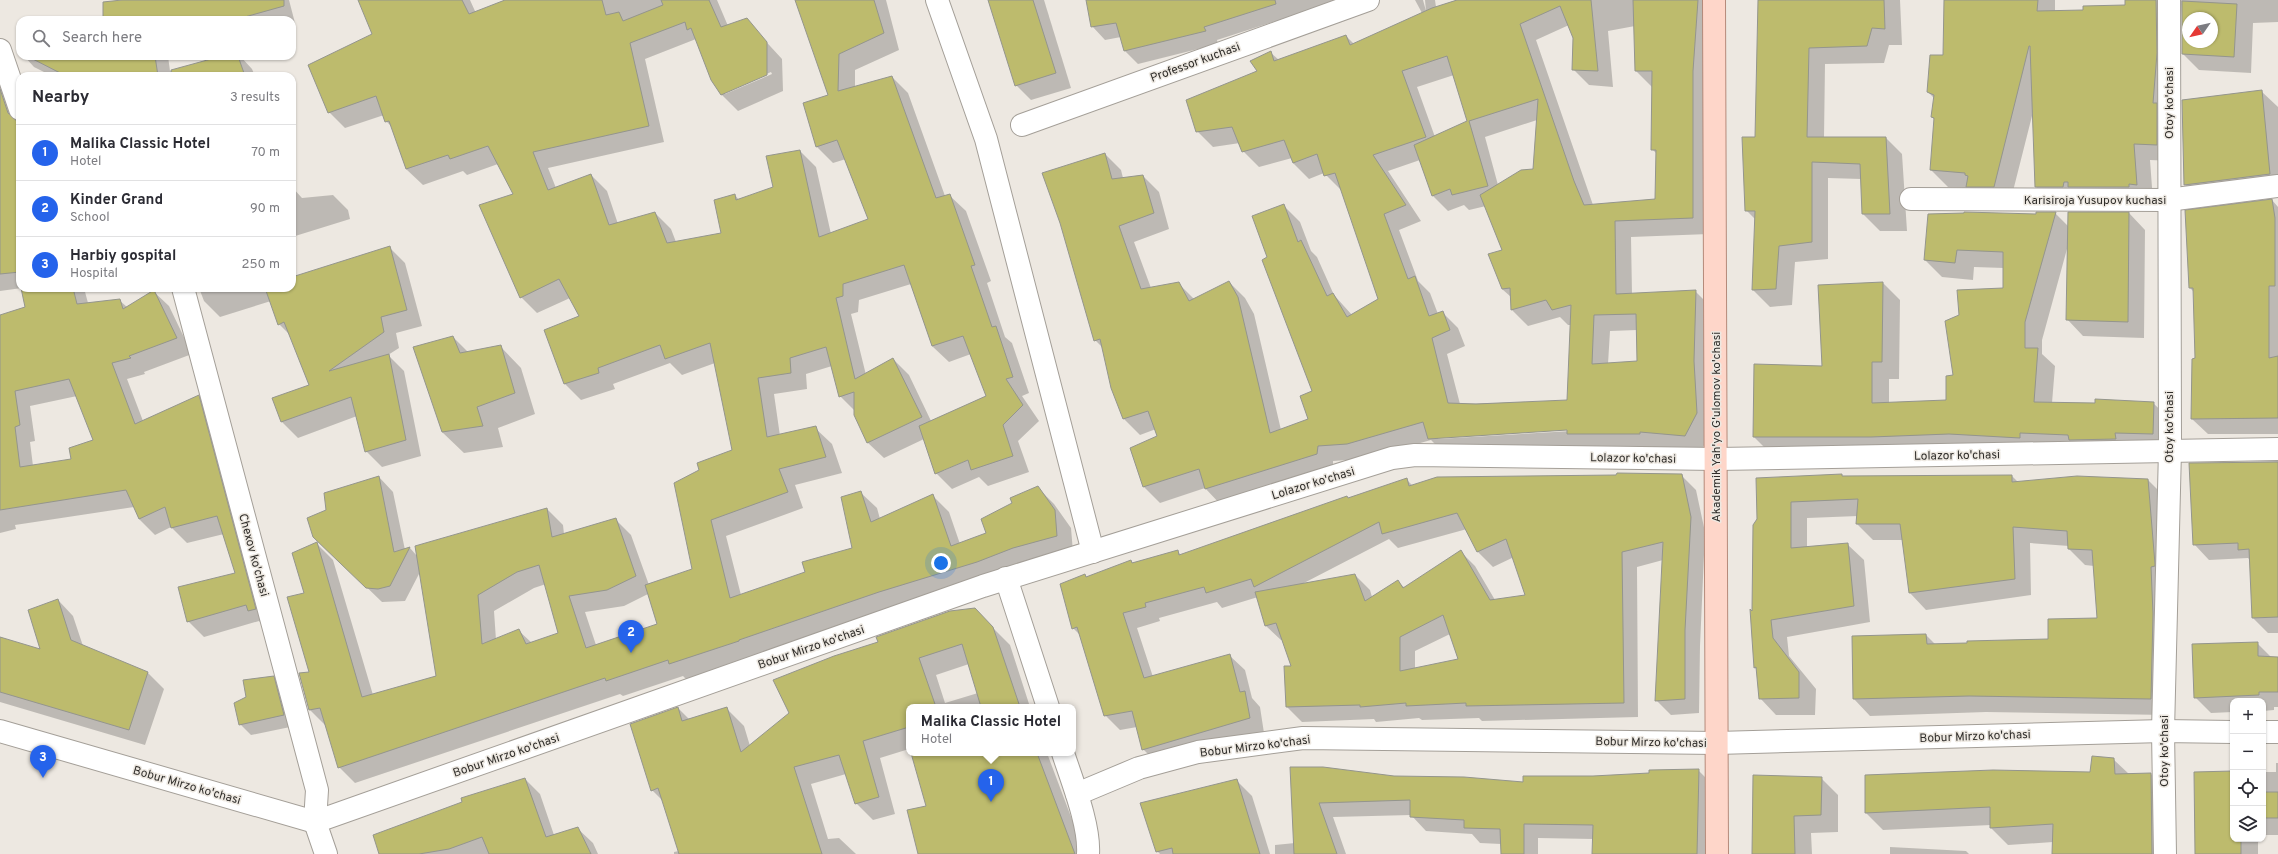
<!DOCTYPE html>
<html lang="en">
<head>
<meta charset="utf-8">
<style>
	body { margin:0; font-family:Overpass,sans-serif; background:#f2f2f3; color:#2b2b33 }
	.controls { position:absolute; right:12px; bottom:12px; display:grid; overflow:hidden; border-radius:8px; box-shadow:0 1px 3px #0004 }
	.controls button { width:36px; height:36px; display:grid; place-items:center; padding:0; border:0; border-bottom:1px solid #e1e1e2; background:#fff; color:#2b2b33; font:20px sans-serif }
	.compass { position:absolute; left:2182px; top:12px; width:36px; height:36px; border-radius:50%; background:#fff; box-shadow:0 1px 3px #0004; rotate:236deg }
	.you { position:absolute; left:941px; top:563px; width:14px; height:14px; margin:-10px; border:3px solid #fff; border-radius:50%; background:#1a73e8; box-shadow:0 0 0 6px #1a73e833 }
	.badge { display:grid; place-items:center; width:26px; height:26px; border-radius:50%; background:#2563eb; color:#fff; font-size:13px; font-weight:700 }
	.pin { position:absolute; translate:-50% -33px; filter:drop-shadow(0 1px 2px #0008) }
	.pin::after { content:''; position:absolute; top:21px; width:14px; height:12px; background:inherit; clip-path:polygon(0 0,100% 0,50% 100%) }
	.popup { position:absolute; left:906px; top:704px; width:170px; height:52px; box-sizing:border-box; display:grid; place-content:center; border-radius:8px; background:#fff; filter:drop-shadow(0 1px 3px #0005); font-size:13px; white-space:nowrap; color:#7c7c81 }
	.popup b { font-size:15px; color:#2b2b33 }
	.popup::after { content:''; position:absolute; left:50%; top:100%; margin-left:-8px; border:8px solid transparent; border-top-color:#fff }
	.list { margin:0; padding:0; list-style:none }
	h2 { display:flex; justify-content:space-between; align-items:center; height:52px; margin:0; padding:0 16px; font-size:17px }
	h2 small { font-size:13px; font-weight:400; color:#7c7c81 }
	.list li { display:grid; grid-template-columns:26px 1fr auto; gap:12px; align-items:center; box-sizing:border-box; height:56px; padding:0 16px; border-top:1px solid #e1e1e2 }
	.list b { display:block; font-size:15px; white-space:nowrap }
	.list p { margin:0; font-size:13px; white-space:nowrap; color:#7c7c81 }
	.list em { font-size:13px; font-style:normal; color:#7c7c81 }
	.icon { flex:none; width:22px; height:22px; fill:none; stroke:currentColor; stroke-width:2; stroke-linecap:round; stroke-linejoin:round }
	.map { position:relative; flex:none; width:2278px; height:854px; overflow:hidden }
	.search { position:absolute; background:#fff; box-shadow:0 1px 3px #0004; left:16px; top:16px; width:280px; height:44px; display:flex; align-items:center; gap:10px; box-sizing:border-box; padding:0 14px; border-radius:12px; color:#7c7c81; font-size:15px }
	.panel { position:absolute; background:#fff; box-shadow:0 1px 3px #0004; left:16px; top:72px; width:280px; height:220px; border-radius:12px }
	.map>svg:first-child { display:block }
</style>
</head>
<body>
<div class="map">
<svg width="2278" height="854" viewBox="0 0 2278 854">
	<rect width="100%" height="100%" fill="#ede8e1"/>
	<!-- shadow -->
	<g fill="#0003" fill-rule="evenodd">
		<polygon points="123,0 289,0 295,23 292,24 292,20 104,20"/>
		<path d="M363 0H470L479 20 507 0H717L728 26 746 20 782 59 783 91 738 111 721 94 696 39 645 59 664 142 548 168 556 188 591 175 607 191 618 224 655 213 671 229 676 242 723 234 735 195 739 200 774 188 800 151 816 167 831 234 869 220 846 159 833 163 817 147 804 103 829 96 796 0H886L899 50 855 70V87L892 77 908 93 945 196 949 195 966 211 991 281 987 283 1005 337 1012 343 1029 393 1022 396 1039 421 1018 441 1029 472 988 486 979 477 952 489 936 473 924 439 884 458 867 442 855 411 840 396 832 366 806 374 807 389 774 394 780 436 815 428 832 444 842 473 795 485 803 508 726 536 741 595 806 572 853 548 860 492 877 508 880 519 933 496 949 512 960 544 988 533 1013 504 1038 488 1054 504 1071 528 1073 552 755 658 686 679 683 676 623 696 620 694 355 783 339 767 326 726 310 710 311 673 306 593 317 544 333 560 373 695 437 676 420 572 405 601 382 602 327 549V510L379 477 393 492 405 550 410 548 417 556 547 509 563 525 564 534 615 519 631 535 649 585 694 570 701 471 734 451 715 363 682 375 670 363 613 384 615 389 581 400 565 384 546 330 581 317 570 298 537 313 521 297 515 195 498 164 467 175 463 171 423 185 406 169 392 127 386 121 384 115 345 128 329 112 373 34ZM771 72 772 74 725 94V92ZM911 284 932 346 949 362 971 354 987 396 931 421 909 375 893 359 866 375 851 314 858 312 859 300ZM972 457V458L943 471V469ZM546 584 559 634 532 643 519 631 496 640 494 611 534 588ZM648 594 658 625 596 645 585 612 624 606Z"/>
		<polygon points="990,0 1044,0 1071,88 1031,100 1016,85"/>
		<polygon points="1087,0 1356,0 1278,23 1276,21 1217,40 1218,44 1138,64 1125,51 1121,37 1105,40 1092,26"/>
		<path d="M1415 0H1423L1426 11 1425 0H1435L1436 7 1457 0H1713L1709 234 1631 237 1632 294 1695 291 1711 307 1713 429 1701 451 1656 447V450L1584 449 1581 446 1445 454 1431 440 1363 459 1333 461V469L1221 505 1205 488 1160 503 1144 487 1158 437 1156 429 1140 435 1124 419 1103 348 1095 340 1105 154 1121 170 1123 178 1143 176 1159 192 1169 229 1134 242 1151 288 1178 283 1195 300 1229 282 1245 298 1254 314 1281 430 1309 419 1313 391 1268 257 1284 206 1300 222 1311 251 1317 257 1334 295 1352 315 1379 299 1342 191 1324 173 1309 179 1293 163 1292 158 1259 167 1243 151 1240 143 1213 147 1197 131 1258 72 1271 53 1279 60 1346 36 1354 44 1422 13ZM1569 25 1574 38 1573 69 1589 85 1613 87 1608 31 1635 26 1636 71 1652 87V149L1657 154 1656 200 1593 205 1536 40ZM1454 75 1469 122 1435 137 1417 87ZM1537 120 1534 170 1498 185 1485 137ZM1420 160 1432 195 1448 211 1464 205 1469 210 1486 206 1503 251 1502 289 1511 297 1512 310 1528 326 1560 317 1568 325H1571L1568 401 1460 404 1447 354 1465 346 1458 328 1442 312 1438 314 1430 293 1418 281 1399 230 1421 221 1388 171ZM1637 330 1638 362 1608 364 1610 331ZM1572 429V431L1438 439V437Z"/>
		<polygon points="1759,0 1900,0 1902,45 1889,45 1884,63 1825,64 1824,138 1886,138 1902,154 1907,231 1880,231 1863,214 1861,179 1828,178 1828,259 1795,262 1792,305 1770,307 1753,290 1756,220 1746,210 1756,138"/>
		<path d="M1945 0H2055V12L2084 11 2126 6V0H2278V22L2253 23 2251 73 2199 70 2183 54 2181 4 2175 10 2173 161 2150 160 2153 201 2052 203 2036 187 2033 112 2010 203 1970 188 1948 187 1931 170 1935 120 1932 117 1935 99 1928 92 1944 56ZM2188 18H2212V42H2188Z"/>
		<path d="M0 43 20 119V288H84L88 303 119 300 127 307 153 291 169 306 192 354 144 372 145 374 127 379 143 421 198 396 214 412 264 626 259 621 204 637 188 621 236 574 224 534 187 543 171 527 155 535 139 519 134 507 15 525 16 529 0 533V316L27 308 22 288 0 291ZM77 396 94 440 72 460 33 466 30 442 35 441 30 406Z"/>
		<polygon points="24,56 168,56 170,71 226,56 240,56 252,69 255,76 52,76 34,67"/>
		<polygon points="2261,91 2278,107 2278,192 2202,201 2185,185 2183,100"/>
		<polygon points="292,187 302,198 333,195 348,210 350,219 292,237"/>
		<polygon points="2272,200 2278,207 2278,434 2208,434 2192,419 2196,359 2194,292 2190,288 2186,211"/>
		<polygon points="2055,213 2068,226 2129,213 2145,230 2144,338 2083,336 2067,319 2067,249 2042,340 2042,354 2055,366 2052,403 2153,403 2171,420 2170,451 1771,454 1754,437 1823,367 1883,283 1900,300 1899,379 1889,379 1889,403 1947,401 1954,376 1960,316 2004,289 2004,268 1974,267 1973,280 1942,277 1925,260 1929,215 2037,215"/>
		<polygon points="389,247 405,263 422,326 396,333 399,348 388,355 404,371 421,456 382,467 366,451 357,416 298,438 282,422 274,399 311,386 291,336 279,324 271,301 220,317 204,301 199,288 292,288 292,271 294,277"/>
		<polygon points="453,337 468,352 500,346 521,368 535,414 498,428 503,447 464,453 442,432"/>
		<polygon points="2278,461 2278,633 2268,633 2253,618 2250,560 2248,558 2209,560 2194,544 2190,464"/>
		<path d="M1681 475 1696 490 1705 532 1700 646 1699 713 1671 715 1656 700 1663 560 1637 567 1638 717 1482 721 1479 718 1422 720 1419 718 1376 722 1374 719 1302 722 1287 707 1293 667 1283 640H1281L1266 626 1258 597 1222 608 1217 602 1159 618 1160 621 1137 628 1153 677 1230 656 1245 670 1252 698 1260 707 1264 733 1158 764 1143 749 1137 727 1120 730 1105 715 1080 635 1073 628 1085 576 1087 578 1131 562 1133 563 1177 551 1181 555 1406 479 1413 486ZM1467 529 1478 552 1493 567 1514 557 1527 596 1495 600 1475 566 1460 551 1405 588 1398 582 1372 597 1370 590 1355 575 1302 584 1389 539 1398 548ZM1450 634 1459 660 1415 669V651Z"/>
		<polygon points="1842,475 1843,477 2012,476 2018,482 2148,480 2165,497 2167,715 1986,712 1870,716 1854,699 1926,635 1936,645 2050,640 2098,619 2094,566 2085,565 2069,549 2069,546 2030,543 2031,595 1926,610 1910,593 1903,540 1873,540 1857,524 1858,516 1807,518 1807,547 1847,544 1864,560 1870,622 1787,637 1789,656 1816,689 1815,715 1776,715 1760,698 1757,670 1755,668 1751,611 1753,613 1758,519 1757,479"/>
		<polygon points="58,600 73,616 83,646 148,673 164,689 145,745 0,702 0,638 41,651"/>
		<path d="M992 627 1010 645 1030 707H909V749L880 758 895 814 873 820 856 803 846 774 811 784 828 839 839 838 856 854H674V852L679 851 664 802 652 790 678 708 690 720 727 709 744 726 750 746 791 714 775 680ZM969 664 978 693 945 703 936 675Z"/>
		<polygon points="2257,643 2271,657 2278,658 2278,707 2274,707 2274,710 2263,711 2263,701 2233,701 2233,712 2211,713 2195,697"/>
		<polygon points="273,677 285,689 295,726 251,735 240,724 247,697"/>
		<polygon points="912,753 1047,753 1085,854 919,854 928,807"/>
		<polygon points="2113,759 2129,774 2151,774 2168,791 2169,854 2053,854 2053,842 2008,845 1991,828 1991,825 1883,830 1866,813 1866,776 2091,774"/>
		<polygon points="2276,763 2278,763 2278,835 2263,835 2263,772 2276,772"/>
		<polygon points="1291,768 1394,777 1524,784 1698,770 1713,785 1712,854 1593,854 1593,839 1538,838 1538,854 1502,854 1501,844 1480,843 1472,834 1426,831 1411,815 1333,817 1346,854 1275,854 1275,845 1295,843"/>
		<polygon points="2233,772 2233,839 2258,839 2258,854 2196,854"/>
		<polygon points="1821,778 1838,795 1838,832 1811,833 1812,854 1752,854"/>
		<polygon points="525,779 540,794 554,835 577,828 593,843 598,854 380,854 464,802"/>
		<polygon points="1236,780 1252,796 1270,854 1160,854 1157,851"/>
		<polygon points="1890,847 1966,851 1969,854 1890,854"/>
	</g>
	<!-- building -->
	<g fill="#bdbb6d" stroke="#94958d" fill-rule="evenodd">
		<polygon points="122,0 284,0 284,6 234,20 103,20 103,2"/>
		<path d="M358 0H462L469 14 505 0H602L606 15 619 12 623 21 663 5 661 0H709L721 27 747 18 767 42V75L721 95 711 80 691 28 687 30 685 22 630 43 649 126 533 152 548 190 591 174 609 225 655 212 667 243 721 233 714 200 735 194 736 200 773 187 766 156 800 150 819 237 868 219 837 140 816 147 803 103 828 95 795 0H874L884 33 839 54 838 91 892 76 936 198 950 194 975 265 971 266 992 327 996 326 1013 377 1006 379 1023 405 1003 425 1013 456 971 470 968 460 935 474 919 426 986 396 963 336 932 346 904 265 843 284V296L836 298 855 379 893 358 922 417 867 443 854 415V392L839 397 826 347 790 358 791 373 758 378 767 437 816 426 826 457 779 469 788 492 711 520 730 598 805 572 802 562 852 548 841 497 861 491 871 522 933 494 951 546 986 533 981 519 1012 503 1010 498 1038 486 1055 510 1057 536 1013 548 977 562 879 592 739 640V641L669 664 668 660 606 681 605 678 338 768 320 708 309 710 299 673 309 672 287 597 304 593 292 553 317 542 362 697 436 676 415 546 547 508 552 537 616 518 636 576 607 590 569 596 586 648 657 624 645 585 692 569 674 483 699 470 697 463 732 450 710 343 665 359 660 345 598 368 599 373 564 384 544 330 579 316 559 279 520 298 479 205 513 194 488 146 450 159 448 155 406 169 389 121 385 122 376 96 328 113 308 65 372 34ZM539 565 558 633 526 644 519 629 482 644 478 595 517 572Z"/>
		<polygon points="988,0 1033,0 1056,73 1015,86"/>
		<polygon points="1086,0 1275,0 1276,4 1204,27 1206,31 1124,51 1116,23 1091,27"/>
		<path d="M1457 0H1591L1598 71 1572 70 1573 38 1560 6 1520 24 1574 181 1584 205 1655 199 1656 150H1651L1652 71H1635L1633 0H1698L1693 71V218L1615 221 1616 294 1696 290 1694 361 1697 413 1685 436 1640 432V434H1567V430L1428 439 1423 422 1347 444 1318 446 1317 454 1205 489 1199 469 1143 487 1130 448 1157 436 1148 411 1123 419 1111 388 1100 339 1094 341 1060 223 1042 173 1105 153 1112 179 1143 175 1154 213 1119 226 1141 289 1179 282 1189 301 1229 281 1238 297 1270 433 1308 419 1300 396 1312 391 1262 260 1267 257 1252 216 1284 204 1298 242 1301 240 1327 296 1333 293 1347 317 1378 299 1335 173 1324 176 1317 154 1293 163 1284 140 1242 152 1232 127 1196 132 1186 100 1257 71 1250 61 1271 51 1274 61 1346 35 1350 45 1432 8ZM1447 56 1467 121 1414 145 1432 196 1450 189 1452 195 1488 186 1469 121 1538 99 1533 169 1521 170 1480 195 1502 250 1488 254 1502 289 1510 288 1511 310 1546 300 1552 310 1571 305 1567 400 1476 404 1448 403 1432 338 1450 330 1443 311 1429 316 1415 276 1408 279 1384 214 1406 205 1373 155 1426 137 1402 71ZM1636 314 1637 361 1592 364 1594 315Z"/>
		<polygon points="1758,0 1884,0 1885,29 1872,28 1867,46 1809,48 1807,137 1886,137 1890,214 1862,214 1860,164 1812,162 1812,242 1779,246 1776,289 1752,290 1755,211 1745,211 1742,137 1755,137"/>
		<polygon points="1944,0 2038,0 2037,11 2083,10 2083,6 2125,5 2125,0 2156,0 2157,53 2153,103 2157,103 2157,145 2134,144 2137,185 2129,184 2129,187 2068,187 2068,182 2064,182 2063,187 2035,187 2030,46 2029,46 1994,187 1966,187 1968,176 1965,175 1965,173 1930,170 1934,118 1931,117 1934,95 1927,92 1930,55 1943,55"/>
		<path d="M2182 1 2237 4 2234 57 2182 54ZM2188 18H2212V42H2188Z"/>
		<polygon points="27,56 155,56 158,76 66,76"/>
		<polygon points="222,56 238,56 245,76 172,76 171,70"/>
		<polygon points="0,89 8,113 20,124 20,272 0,274"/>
		<polygon points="2262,90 2270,174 2184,185 2182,100"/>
		<polygon points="2272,199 2275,218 2275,286 2269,286 2269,358 2278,356 2278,418 2191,419 2192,359 2195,358 2193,288 2189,288 2185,210"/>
		<polygon points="1964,212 2036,214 2036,212 2056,212 2025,322 2025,348 2038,348 2034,402 2095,403 2095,399 2154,402 2153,434 2115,433 2116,439 2069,440 2068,435 2020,433 2020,438 1949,434 1871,437 1753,437 1754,364 1822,366 1818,285 1883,282 1882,362 1872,362 1872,403 1946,400 1946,376 1953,375 1945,321 1959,315 1957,290 2003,288 2003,252 1957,250 1955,263 1924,260 1928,214 1964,213"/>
		<polygon points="2068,212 2129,212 2128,322 2066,320"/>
		<polygon points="390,246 407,310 381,317 384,332 329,371 389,354 406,440 365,452 351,397 281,422 272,398 309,385 284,322 278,325 265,288 292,288 292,277"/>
		<path d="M21 288H73L77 304 120 299 123 309 154 290 177 338 129 356 131 358 112 363 135 424 199 395 256 609 248 611 246 605 187 622 178 587 235 573 217 516 171 528 165 507 139 519 126 490 0 510V315L25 307ZM69 379 93 440 69 448 71 459 20 467 15 427 20 425 15 391Z"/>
		<polygon points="453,336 460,353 501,345 515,393 477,407 483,426 442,432 413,347"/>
		<polygon points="2278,462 2278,617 2252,618 2249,549 2238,550 2238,543 2193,545 2189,463"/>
		<path d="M1617 473 1682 474 1691 517 1685 630V699L1655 701 1663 542 1622 552 1624 703 1466 706V703L1406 706V703L1360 707V705L1286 707 1284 666H1291L1276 623 1265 626 1255 592 1355 574 1365 601 1398 580 1403 588 1461 550 1490 600 1525 595 1506 539 1477 552 1457 513 1382 534 1379 522 1254 587 1251 579 1206 593 1204 587 1145 603 1146 607 1123 613 1144 678 1230 654 1240 692 1245 691 1250 718 1142 750 1132 711 1104 716 1077 627 1072 629 1060 584 1085 574 1086 577 1131 560 1132 563 1178 550 1179 555 1347 496 1348 498 1407 478 1409 486 1437 477 1616 475ZM1443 615 1458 659 1400 671V637Z"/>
		<polygon points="1842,474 1842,476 2012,475 2012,482 2077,476 2148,479 2155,564 2155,566 2151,567 2153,614 2151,699 1969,696 1853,699 1852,636 1926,634 1927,644 1967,643 1967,641 2048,639 2048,619 2097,618 2092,550 2068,549 2067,531 2013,527 2015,579 1909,593 1900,524 1856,524 1858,499 1791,502 1791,548 1848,543 1854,606 1771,620 1773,638 1799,672 1799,698 1759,699 1756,667 1754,668 1750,609 1752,611 1753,525 1757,519 1756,478"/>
		<polygon points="379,476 394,552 410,547 390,586 378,589 366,588 313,537 307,518 326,510 324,493"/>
		<polygon points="58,599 71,640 148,672 129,730 0,692 0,637 40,649 28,610"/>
		<polygon points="975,608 993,627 1020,707 981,707 962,644 919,658 936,707 909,707 909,727 863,741 879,797 855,804 839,755 794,767 822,854 679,854 658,788 651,791 630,724 678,707 682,721 727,707 741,752 789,713 773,680 834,656 878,642 876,637 950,611"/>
		<polygon points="2258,642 2258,656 2278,657 2278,692 2259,692 2259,695 2194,698 2192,644"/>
		<polygon points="274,676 284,715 239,725 234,703 246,697 243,680"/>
		<polygon points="911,753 1037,753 1075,854 918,854 907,810 926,806"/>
		<polygon points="2092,756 2114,758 2115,774 2151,773 2152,854 2052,854 2053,824 1990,828 1990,807 1865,813 1865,775 1993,770 2090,772"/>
		<polygon points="1290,767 1323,767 1394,776 1464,777 1523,782 1523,776 1593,776 1649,773 1649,770 1699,769 1697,854 1592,854 1593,825 1524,824 1524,854 1501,854 1500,829 1464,828 1464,820 1410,817 1410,800 1319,803 1337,854 1294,854"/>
		<polygon points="2233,771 2233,839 2241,839 2241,854 2195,854 2194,772"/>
		<polygon points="1753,775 1822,777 1821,815 1794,816 1795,854 1752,854"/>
		<polygon points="525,778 546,837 578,827 591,854 489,854 482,837 449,849 419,854 379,854 373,835 462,802 461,798"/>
		<polygon points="1237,779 1260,854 1173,854 1172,848 1156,852 1140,803"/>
		<rect x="2263" y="792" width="15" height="26"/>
	</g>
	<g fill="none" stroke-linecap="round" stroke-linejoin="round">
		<!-- minor casing -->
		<g stroke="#a49f98" stroke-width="24">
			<g id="minor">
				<polyline points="937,0 986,139 1093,552"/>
				<polyline points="0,50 20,109"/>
				<polyline points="1022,125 1368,0"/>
				<polyline points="1911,199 2168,200 2278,186"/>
				<polyline points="183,288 317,790 315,822 326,854"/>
				<polyline points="1006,578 1048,707"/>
				<polyline points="0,731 315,822 983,586 1392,458 1415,455 1717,459 2278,449"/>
				<polyline points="2263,732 2278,732"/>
				<path d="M1063 753C1072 781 1090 825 1088 854"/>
				<polyline points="1077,794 1139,768 1198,752 1303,738 1717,743 2163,731 2233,732"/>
				<polyline points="2165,854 2163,731 2170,450 2169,0"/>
			</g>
		</g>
		<!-- major casing -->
		<g stroke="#b58a7a" stroke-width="24">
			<polyline id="major" points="1714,0 1717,854"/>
		</g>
		<!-- minor -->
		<use href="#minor" stroke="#fff" stroke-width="22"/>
		<!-- major -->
		<use href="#major" stroke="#fed6c9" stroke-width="22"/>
	</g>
	<g text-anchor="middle" stroke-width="3" stroke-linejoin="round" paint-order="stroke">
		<!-- street labels -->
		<g font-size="12" fill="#302e2b" stroke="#ede8e1">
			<text transform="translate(1195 62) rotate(-20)" y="4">Professor kuchasi</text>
			<text transform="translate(2169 103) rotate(-90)" y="4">Otoy ko'chasi</text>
			<text x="2095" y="204">Karisiroja Yusupov kuchasi</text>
			<text transform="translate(1716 427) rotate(-90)" y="4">Akademik Yah'yo G'ulomov ko'chasi</text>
			<text transform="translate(2169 427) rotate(-90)" y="4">Otoy ko'chasi</text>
			<text transform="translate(1957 455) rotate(-1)" y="4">Lolazor ko'chasi</text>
			<text transform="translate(1633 458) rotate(1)" y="4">Lolazor ko'chasi</text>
			<text transform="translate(1313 483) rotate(-17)" y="4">Lolazor ko'chasi</text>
			<text transform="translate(254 555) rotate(75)" y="4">Chexov ko'chasi</text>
			<text transform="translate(811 647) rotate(-19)" y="4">Bobur Mirzo ko'chasi</text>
			<text transform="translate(1975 736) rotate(-2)" y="4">Bobur Mirzo ko'chasi</text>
			<text transform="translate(1651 742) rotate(1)" y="4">Bobur Mirzo ko'chasi</text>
			<text transform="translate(1255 746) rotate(-7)" y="4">Bobur Mirzo ko'chasi</text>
			<text transform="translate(2164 751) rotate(-90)" y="4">Otoy ko'chasi</text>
			<text transform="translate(506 755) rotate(-19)" y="4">Bobur Mirzo ko'chasi</text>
			<text transform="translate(187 785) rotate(16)" y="4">Bobur Mirzo ko'chasi</text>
		</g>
	</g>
</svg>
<div class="controls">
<button>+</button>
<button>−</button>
<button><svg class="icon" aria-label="locate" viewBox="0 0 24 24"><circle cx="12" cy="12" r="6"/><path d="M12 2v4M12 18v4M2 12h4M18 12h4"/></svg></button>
<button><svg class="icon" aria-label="layers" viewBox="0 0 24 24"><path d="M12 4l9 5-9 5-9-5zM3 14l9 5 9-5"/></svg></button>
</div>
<svg class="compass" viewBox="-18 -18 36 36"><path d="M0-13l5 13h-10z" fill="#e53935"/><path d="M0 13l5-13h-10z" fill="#7c7c81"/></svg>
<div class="you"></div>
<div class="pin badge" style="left:991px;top:802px">1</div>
<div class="popup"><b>Malika Classic Hotel</b>Hotel</div>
<div class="pin badge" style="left:631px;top:653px">2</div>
<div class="pin badge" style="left:43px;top:778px">3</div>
<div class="search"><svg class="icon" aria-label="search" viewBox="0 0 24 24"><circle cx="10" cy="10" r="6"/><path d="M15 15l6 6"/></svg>Search here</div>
<section class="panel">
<h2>Nearby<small>3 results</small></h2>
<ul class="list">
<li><span class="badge">1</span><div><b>Malika Classic Hotel</b><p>Hotel</p></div><em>70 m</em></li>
<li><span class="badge">2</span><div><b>Kinder Grand</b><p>School</p></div><em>90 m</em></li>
<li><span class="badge">3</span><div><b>Harbiy gospital</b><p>Hospital</p></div><em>250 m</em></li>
</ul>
</section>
</div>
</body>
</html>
